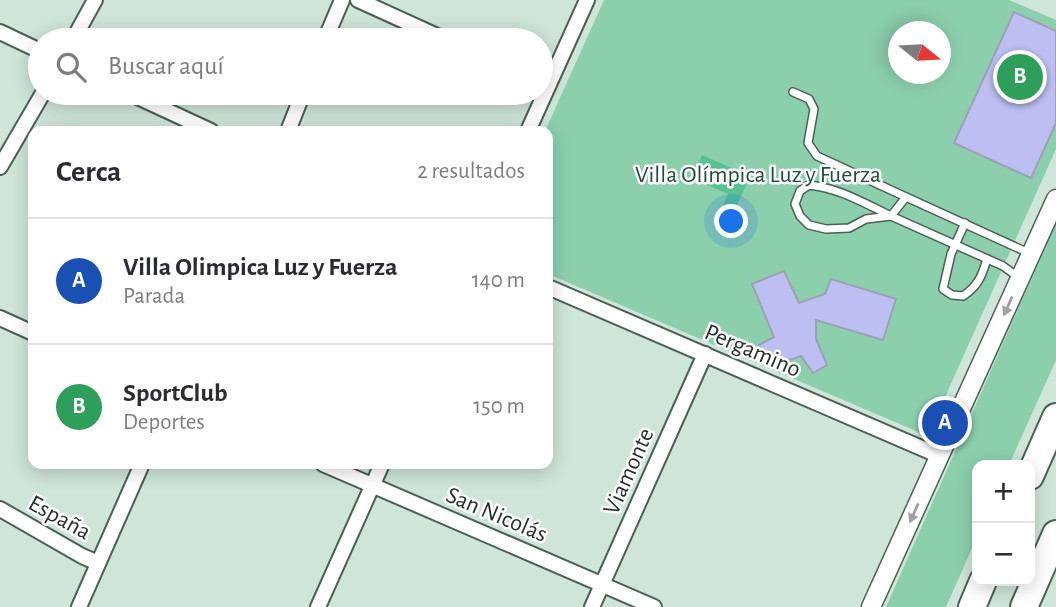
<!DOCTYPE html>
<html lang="es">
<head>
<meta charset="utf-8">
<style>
	body { margin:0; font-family:"Alegreya Sans",sans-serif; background:#f2f2f3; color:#2b2b33 }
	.controls { position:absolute; right:21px; bottom:21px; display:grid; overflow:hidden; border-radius:14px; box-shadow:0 4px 18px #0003 }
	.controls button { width:63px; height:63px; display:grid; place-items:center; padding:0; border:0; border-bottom:2px solid #e1e1e2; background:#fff; color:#2b2b33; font:35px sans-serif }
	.compass { position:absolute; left:888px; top:21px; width:63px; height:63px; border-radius:50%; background:#fff; box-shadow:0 4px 18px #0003; rotate:108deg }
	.you { position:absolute; left:732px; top:222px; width:24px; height:24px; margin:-18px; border:5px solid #fff; border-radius:50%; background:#1a73e8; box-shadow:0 0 0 10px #1a73e833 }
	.badge { display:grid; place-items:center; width:46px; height:46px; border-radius:50%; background:#1a73e8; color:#fff; font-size:23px; font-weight:700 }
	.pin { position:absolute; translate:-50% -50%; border:4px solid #fff; box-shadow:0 2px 7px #0006 }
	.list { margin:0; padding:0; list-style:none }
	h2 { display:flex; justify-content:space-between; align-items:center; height:91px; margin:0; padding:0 28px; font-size:30px }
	h2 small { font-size:23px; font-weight:400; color:#7c7c81 }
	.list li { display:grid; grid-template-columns:46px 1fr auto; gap:21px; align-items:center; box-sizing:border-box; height:126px; padding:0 28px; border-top:2px solid #e1e1e2 }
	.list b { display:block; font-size:26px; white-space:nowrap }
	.list p { margin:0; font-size:23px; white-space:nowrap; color:#7c7c81 }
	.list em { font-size:23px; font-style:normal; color:#7c7c81 }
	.icon { flex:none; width:38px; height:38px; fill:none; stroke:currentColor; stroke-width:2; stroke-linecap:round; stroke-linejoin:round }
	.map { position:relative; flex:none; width:1056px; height:607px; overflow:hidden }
	.search { position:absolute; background:#fff; box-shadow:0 4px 18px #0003; left:28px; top:28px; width:525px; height:77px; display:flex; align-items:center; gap:18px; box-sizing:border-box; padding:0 24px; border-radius:38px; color:#7c7c81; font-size:26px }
	.panel { position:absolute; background:#fff; box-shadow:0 4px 18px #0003; left:28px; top:126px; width:525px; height:343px; border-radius:14px }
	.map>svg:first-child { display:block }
</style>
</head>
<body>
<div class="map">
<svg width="1056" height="607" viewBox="0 0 1056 607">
	<rect width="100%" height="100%" fill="#cfe5d9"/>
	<!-- green -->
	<g fill="#8ccfad" fill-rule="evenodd">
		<path d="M604 0H1009L1056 20V149L929 433 923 434 548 274V131H545ZM898 32H940V74H898Z"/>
		<polygon points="1056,224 1056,360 1009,465 977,465 977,537 946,607 886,607"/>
	</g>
	<!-- water -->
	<polygon fill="#58c192" points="702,155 750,176 735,210 723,205 728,194 692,178"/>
	<!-- building -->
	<g fill="#bdbff3" stroke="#9fa0b4" stroke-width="2">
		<polygon points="1014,12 1056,31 1056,123 1031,178 954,143"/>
		<polygon points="784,271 799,303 825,294 831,279 896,299 883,340 816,320 816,339 827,365 813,373 801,356 769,367 759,345 774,337 752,284"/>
	</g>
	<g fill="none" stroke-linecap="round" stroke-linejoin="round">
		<!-- service casing -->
		<g stroke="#4c5f55" stroke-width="10">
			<g id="service">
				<polyline points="793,92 809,99 814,109 808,143 817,156 906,197"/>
				<path d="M965 223 951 254 943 289 952 295 963 296C978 286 982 276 987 259"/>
				<path d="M1018 277 1003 266 891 216 866 219 849 228 826 229 809 225 800 216 795 204 800 191 809 185C839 188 864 203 891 216L906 197 1031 254"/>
			</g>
		</g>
		<!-- minor casing -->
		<g stroke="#4c5f55" stroke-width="18">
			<g id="minor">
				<polyline points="358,0 446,40"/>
				<polyline points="0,32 40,51"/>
				<polyline points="73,40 95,0"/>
				<polyline points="325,40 342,0"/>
				<polyline points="129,93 211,131"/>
				<polyline points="288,131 303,93"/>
				<polyline points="528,131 587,0"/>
				<polyline points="0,167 43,93"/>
				<polyline points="548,287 940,456"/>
				<polyline points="0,318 33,333"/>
				<polyline points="323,464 654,607"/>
				<polyline points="0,509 82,556 98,563"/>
				<polyline points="79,607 142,464"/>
				<polyline points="318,607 382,464"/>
				<polyline points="592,607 705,354"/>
			</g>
		</g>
		<!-- tertiary casing -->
		<g stroke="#4c5f55" stroke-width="21">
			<polyline id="tertiary" points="871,607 1056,199"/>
		</g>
		<!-- motorway casing -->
		<g stroke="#4c5f55" stroke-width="30">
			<g id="motorway">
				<polyline points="1030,476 1056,417"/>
				<polyline points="972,607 983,581"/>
				<polyline points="1024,607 1056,534"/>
			</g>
		</g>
		<!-- service -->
		<use href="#service" stroke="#fff" stroke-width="7"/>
		<!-- minor -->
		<use href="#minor" stroke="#fff" stroke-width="14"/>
		<!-- tertiary -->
		<use href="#tertiary" stroke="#fff" stroke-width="18"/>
		<!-- motorway -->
		<use href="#motorway" stroke="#fff" stroke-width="26"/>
	</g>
	<!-- one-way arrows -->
	<defs><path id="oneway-solid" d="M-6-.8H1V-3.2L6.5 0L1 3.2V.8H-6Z" transform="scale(1.75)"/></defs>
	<g fill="#9da19f">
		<use href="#oneway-solid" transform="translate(1008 306) rotate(114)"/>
		<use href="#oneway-solid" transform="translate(914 513) rotate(114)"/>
	</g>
	<g text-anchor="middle" stroke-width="5" stroke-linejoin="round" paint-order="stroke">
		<!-- park labels -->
		<g font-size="24" fill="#204c38" stroke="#fff">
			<text x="758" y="182">Villa Olímpica Luz y Fuerza</text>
		</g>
		<!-- street labels -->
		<g font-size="24" fill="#262f2a" stroke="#fff">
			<text transform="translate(753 350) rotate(23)" y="8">Pergamino</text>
			<text transform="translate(628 471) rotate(-66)" y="8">Viamonte</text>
			<text transform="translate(497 514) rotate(23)" y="8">San Nicolás</text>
			<text transform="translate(60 517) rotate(29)" y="8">España</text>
		</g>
	</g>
</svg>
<div class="controls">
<button>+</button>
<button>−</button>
</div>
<svg class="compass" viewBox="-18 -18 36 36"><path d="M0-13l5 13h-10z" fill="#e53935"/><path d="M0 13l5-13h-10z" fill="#7c7c81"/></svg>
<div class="you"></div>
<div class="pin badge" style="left:945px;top:423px;background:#1a4fb4">A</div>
<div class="pin badge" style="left:1020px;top:77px;background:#2e9e5b">B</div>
<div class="search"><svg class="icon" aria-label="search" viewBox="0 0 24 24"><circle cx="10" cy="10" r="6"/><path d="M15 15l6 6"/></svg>Buscar aquí</div>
<section class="panel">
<h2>Cerca<small>2 resultados</small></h2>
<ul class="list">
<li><span class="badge" style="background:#1a4fb4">A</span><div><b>Villa Olimpica Luz y Fuerza</b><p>Parada</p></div><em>140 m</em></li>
<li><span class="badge" style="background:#2e9e5b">B</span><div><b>SportClub</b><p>Deportes</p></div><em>150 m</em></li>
</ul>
</section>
</div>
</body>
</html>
